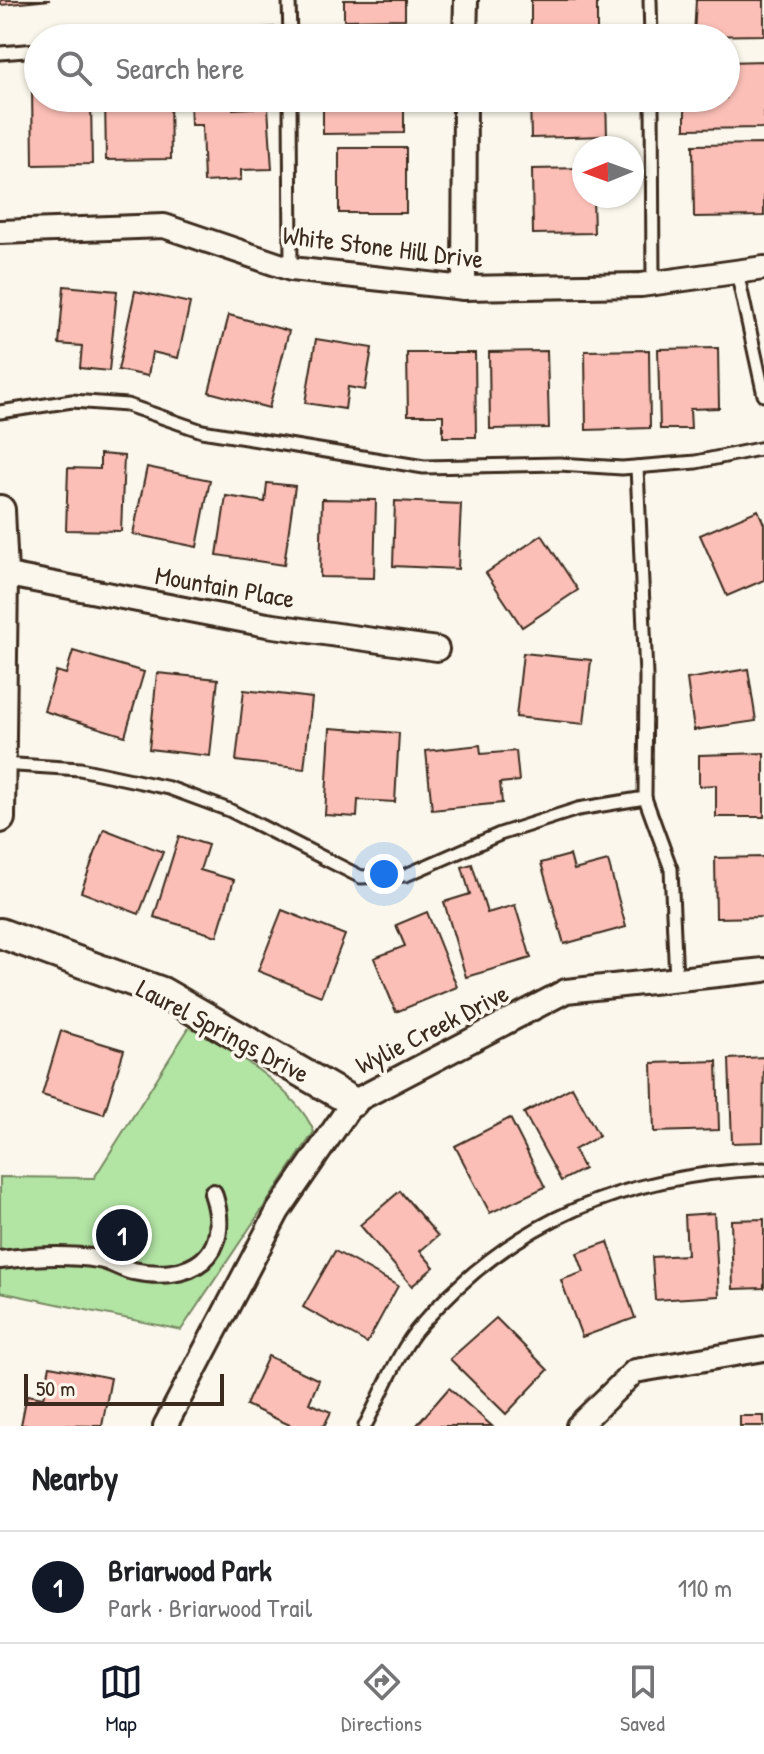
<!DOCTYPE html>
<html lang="en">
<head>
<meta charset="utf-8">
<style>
	body { margin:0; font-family:"Patrick Hand",sans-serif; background:#f6f6f6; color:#202124 }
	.compass { position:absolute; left:572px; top:136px; width:72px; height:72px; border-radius:50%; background:#fff; box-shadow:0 2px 6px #0004; rotate:269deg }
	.scale { position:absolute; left:24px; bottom:20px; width:200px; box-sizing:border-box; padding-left:8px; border:4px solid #3b2a1e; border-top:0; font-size:22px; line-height:28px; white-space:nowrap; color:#3b2a1e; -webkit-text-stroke:6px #fbf7ec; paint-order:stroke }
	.you { position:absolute; left:384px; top:874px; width:28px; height:28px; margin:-20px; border:6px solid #fff; border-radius:50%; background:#1a73e8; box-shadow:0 0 0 12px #1a73e833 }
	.badge { display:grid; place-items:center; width:52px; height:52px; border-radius:50%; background:#111827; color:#fff; font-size:26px; font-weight:700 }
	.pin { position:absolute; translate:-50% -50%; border:4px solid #fff; box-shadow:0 2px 8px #0006 }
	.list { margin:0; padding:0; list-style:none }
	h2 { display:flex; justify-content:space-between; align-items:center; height:104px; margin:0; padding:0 32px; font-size:34px }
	h2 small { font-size:26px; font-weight:400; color:#757577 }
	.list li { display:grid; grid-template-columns:52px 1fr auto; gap:24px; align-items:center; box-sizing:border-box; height:112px; padding:0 32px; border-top:2px solid #e0e0e0 }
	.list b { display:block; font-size:30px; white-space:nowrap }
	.list p { margin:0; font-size:26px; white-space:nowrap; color:#757577 }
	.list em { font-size:26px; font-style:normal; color:#757577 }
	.icon { flex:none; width:44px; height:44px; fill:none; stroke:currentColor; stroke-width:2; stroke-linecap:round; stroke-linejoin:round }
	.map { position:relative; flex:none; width:764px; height:1426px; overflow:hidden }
	.search { position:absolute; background:#fff; box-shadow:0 2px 6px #0004; left:24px; right:24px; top:24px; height:88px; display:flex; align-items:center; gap:20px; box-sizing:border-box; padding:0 28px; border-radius:44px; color:#757577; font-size:30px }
	.sheet { height:216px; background:#fff }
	nav { display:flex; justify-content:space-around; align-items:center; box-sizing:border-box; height:112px; border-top:2px solid #e0e0e0; background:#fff; font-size:22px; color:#757577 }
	nav a { display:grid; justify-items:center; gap:4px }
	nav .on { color:#111827 }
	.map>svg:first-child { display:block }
</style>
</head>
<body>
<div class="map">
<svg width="764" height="1426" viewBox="0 0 764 1426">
	<rect width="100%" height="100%" fill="#fbf7ec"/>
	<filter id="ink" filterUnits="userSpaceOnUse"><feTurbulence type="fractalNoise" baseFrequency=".0125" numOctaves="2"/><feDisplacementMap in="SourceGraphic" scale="16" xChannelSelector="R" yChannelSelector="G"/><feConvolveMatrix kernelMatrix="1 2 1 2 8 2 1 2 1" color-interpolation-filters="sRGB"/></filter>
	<g filter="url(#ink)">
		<!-- green -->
		<path fill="#b2e4a4" stroke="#768761" stroke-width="2" d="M190 1026C228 1048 298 1090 314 1132L181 1330 0 1292V1177L94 1178Z"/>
		<!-- building -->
		<g fill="#fbbfb7" stroke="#3b2a1e" stroke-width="2">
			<polygon points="1,0 50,0 1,5"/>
			<polygon points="344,0 405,0 405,19 344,20"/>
			<rect x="531" y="0" width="66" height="38"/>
			<polygon points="696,0 764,0 764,35 694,36"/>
			<polygon points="764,61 764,128 685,129 685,101 726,98 726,62"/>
			<polygon points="32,87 38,87 38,98 91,98 92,164 33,165"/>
			<polygon points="105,98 170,98 171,159 106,160"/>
			<polygon points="190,98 232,98 233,109 268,107 272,169 241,170 241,180 204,182 202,125 191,125"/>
			<polygon points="343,98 404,98 404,133 323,134 323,105 343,105"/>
			<polygon points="530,98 606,98 607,136 531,138"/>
			<polygon points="764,144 764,216 694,217 693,145"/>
			<rect x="339" y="148" width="67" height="65"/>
			<polygon points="584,168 584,196 615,196 593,197 594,233 533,234 532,169"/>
			<polygon points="64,286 117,291 109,371 80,368 82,346 59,344"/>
			<polygon points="135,291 190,303 178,358 152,352 148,376 118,370"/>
			<polygon points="229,315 289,331 269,408 209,392"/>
			<polygon points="316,339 372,348 365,390 348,387 345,409 305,403"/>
			<polygon points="718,348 719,408 690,409 691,429 660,429 658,349"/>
			<polygon points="649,350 650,428 586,430 585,351"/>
			<polygon points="547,351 549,428 490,429 489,352"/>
			<polygon points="407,353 475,353 476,437 443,437 443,415 408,415"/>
			<polygon points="100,454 124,456 121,531 66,530 68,468 100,469"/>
			<polygon points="147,467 210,480 197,547 133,534"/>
			<polygon points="267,483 295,486 284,565 217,555 226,496 265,502"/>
			<polygon points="322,499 376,500 374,578 320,577"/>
			<polygon points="395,501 461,504 458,569 393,566"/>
			<polygon points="758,510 764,524 764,580 727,596 700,535"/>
			<polygon points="542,535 578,590 522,627 486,573"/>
			<polygon points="73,651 144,672 125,736 44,711 56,671 66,674"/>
			<polygon points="523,653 591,660 584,724 516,717"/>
			<polygon points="748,669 756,721 694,730 687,679"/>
			<polygon points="157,673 218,679 210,756 149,749"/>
			<polygon points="244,690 312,698 304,769 236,761"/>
			<polygon points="330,728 399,733 395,802 358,800 357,817 325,815"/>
			<polygon points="480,745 481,754 516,751 519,781 500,783 502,803 432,810 426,751"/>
			<polygon points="764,753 764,817 716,817 716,785 699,786 699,755"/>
			<polygon points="104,829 163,852 139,914 81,892"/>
			<polygon points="179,836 208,845 200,870 234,880 217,936 154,917"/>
			<polygon points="570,855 574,870 608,861 626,927 564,944 541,863"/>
			<polygon points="764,857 764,917 716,918 715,858"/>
			<polygon points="472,864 487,913 515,905 531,958 466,977 444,902 470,894 462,867"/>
			<polygon points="282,910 345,935 321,996 258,971"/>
			<polygon points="427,912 457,987 396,1012 374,958 405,946 396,925"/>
			<polygon points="61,1031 124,1050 104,1114 42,1095"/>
			<polygon points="764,1057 763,1142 732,1143 729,1059"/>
			<polygon points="717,1061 719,1130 654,1132 652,1063"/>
			<polygon points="572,1087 599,1136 574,1150 584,1169 561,1181 524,1113"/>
			<polygon points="510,1118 545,1187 490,1213 455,1146"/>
			<polygon points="400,1191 438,1236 420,1251 434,1267 412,1286 360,1225"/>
			<polygon points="714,1213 719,1296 655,1300 652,1257 687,1255 685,1215"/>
			<polygon points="764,1219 764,1288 733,1289 731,1220"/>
			<polygon points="608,1242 635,1318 582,1337 561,1280 584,1272 577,1253"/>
			<polygon points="335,1251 398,1286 367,1343 303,1307"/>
			<polygon points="496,1318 548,1370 506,1414 450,1359"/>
			<polygon points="268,1356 319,1380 309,1403 331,1412 324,1426 292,1426 246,1405"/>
			<polygon points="50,1366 111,1378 102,1426 21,1425 27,1395 43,1398"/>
			<polygon points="449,1388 492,1426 416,1426"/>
			<rect x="740" y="1416" width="24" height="10"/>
		</g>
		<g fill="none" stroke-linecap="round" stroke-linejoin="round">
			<!-- service casing -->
			<g stroke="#3b2a1e" stroke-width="17">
				<g id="service">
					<polyline points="289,0 290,38"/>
					<polyline points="650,0 651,38"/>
					<polyline points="215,38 290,34"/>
					<polyline points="0,53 38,50"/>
					<polyline points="290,98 291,269"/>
					<polyline points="652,98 653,283"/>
					<polyline points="737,272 764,395"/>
					<polyline points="0,412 72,401 127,405 202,431 424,467 559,464 622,468 696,462 764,448"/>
					<polyline points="1,764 80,769 169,788 229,810 361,877 406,875 500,834 578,809 645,798 646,676 637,467"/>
					<polyline points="645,798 671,869 676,979"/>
					<path d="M365 1426C381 1396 399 1349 421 1325 513 1219 626 1175 764 1169"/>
				</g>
			</g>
			<!-- pedestrian casing -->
			<g stroke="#3b2a1e" stroke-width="22">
				<path id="pedestrian" d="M0 1260C32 1256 66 1254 98 1259 110 1260 121 1269 133 1271 191 1283 234 1257 213 1193"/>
			</g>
			<!-- minor casing -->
			<g stroke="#3b2a1e" stroke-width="28">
				<g id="minor">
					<polyline points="465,38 466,0"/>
					<polyline points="0,232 164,226 291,269 464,288 641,285 764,268"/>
					<polyline points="464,288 465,98"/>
					<polyline points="3,574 267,625 437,649"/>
					<polyline points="165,1426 278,1211 353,1102 566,991 764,970"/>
					<polyline points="578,1426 635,1371 764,1349"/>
				</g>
			</g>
			<!-- tertiary casing -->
			<g stroke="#3b2a1e" stroke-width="34">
				<g id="tertiary">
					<polyline points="0,510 3,574 0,818"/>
					<polyline points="0,933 162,992 353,1102"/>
				</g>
			</g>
			<!-- service -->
			<use href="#service" stroke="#fbf7ec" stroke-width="11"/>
			<!-- pedestrian -->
			<use href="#pedestrian" stroke="#fbf7ec" stroke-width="16"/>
			<!-- minor -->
			<use href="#minor" stroke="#fbf7ec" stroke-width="22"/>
			<!-- tertiary -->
			<use href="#tertiary" stroke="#fbf7ec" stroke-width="28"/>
		</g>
	</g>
	<g text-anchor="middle" stroke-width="7" stroke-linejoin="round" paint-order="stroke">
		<!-- street labels -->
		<g font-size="26" fill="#3b2a1e" stroke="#fbf7ec">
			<text transform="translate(383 247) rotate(7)" y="9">White Stone Hill Drive</text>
			<text transform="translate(225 587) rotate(10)" y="9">Mountain Place</text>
			<text transform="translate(432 1029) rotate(-27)" y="9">Wylie Creek Drive</text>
			<text transform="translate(223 1031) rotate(28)" y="9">Laurel Springs Drive</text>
		</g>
	</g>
</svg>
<svg class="compass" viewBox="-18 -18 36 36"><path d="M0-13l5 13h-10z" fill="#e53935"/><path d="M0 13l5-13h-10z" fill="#757577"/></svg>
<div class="scale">50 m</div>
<div class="you"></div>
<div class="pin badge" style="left:122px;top:1235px">1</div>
<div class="search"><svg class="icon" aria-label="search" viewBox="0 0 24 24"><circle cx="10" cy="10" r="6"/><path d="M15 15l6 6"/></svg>Search here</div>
</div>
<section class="sheet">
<h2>Nearby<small></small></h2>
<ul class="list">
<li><span class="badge">1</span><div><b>Briarwood Park</b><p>Park · Briarwood Trail</p></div><em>110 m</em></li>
</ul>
</section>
<nav>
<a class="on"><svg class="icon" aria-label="map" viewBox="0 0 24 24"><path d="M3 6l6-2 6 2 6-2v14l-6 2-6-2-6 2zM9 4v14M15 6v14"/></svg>Map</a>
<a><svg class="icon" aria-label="directions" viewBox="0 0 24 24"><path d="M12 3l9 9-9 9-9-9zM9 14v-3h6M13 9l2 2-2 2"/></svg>Directions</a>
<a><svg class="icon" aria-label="saved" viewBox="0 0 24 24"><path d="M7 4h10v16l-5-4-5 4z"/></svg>Saved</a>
</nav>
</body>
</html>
